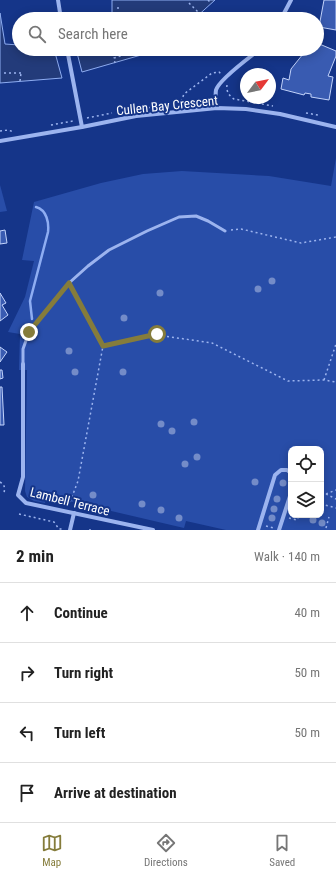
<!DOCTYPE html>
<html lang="en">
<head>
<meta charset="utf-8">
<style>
	body { margin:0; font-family:"Roboto Condensed",sans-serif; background:#f2f2f2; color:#222 }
	.controls { position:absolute; right:12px; bottom:12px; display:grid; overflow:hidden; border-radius:8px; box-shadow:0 2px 10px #0003 }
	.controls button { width:36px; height:36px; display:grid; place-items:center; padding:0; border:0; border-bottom:1px solid #e0e0e0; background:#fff; color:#222; font:20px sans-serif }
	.compass { position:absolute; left:240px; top:68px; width:36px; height:36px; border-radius:50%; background:#fff; box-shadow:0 2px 10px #0003; rotate:58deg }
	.stop { position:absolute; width:12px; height:12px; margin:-9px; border:3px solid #857c3b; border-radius:50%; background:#fff }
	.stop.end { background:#857c3b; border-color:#fff; box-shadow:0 1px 4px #0008 }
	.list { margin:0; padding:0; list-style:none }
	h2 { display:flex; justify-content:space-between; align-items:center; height:52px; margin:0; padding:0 16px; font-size:17px }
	h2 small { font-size:13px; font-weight:400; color:#767676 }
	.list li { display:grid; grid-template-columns:26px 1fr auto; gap:12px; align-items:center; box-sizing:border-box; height:60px; padding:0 16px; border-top:1px solid #e0e0e0 }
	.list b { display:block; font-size:15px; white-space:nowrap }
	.list em { font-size:13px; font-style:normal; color:#767676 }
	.icon { flex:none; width:22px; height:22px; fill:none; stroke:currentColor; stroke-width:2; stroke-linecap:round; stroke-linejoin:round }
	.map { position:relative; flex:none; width:336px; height:530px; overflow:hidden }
	.search { position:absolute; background:#fff; box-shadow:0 2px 10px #0003; left:12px; right:12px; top:12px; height:44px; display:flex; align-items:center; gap:10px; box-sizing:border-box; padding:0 14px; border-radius:22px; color:#767676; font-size:15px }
	.sheet { height:292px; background:#fff }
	nav { display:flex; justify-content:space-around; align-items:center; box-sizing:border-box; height:56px; border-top:1px solid #e0e0e0; background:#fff; font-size:11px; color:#767676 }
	nav a { display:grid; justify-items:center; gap:2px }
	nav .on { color:#857c3b }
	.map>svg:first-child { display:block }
</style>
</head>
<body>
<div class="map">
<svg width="336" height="530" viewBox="0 0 336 530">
	<rect width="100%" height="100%" fill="#153589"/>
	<!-- green -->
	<g fill="#284da8" fill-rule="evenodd">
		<path d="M336 158V530H226L186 521 184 528 47 496 45 503 34 501 27 497 25 491 27 370H19L20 334 8 332 25 297 34 261 22 260 34 202 101 183 143 174 182 171 269 176 331 186ZM291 449H321V515H291Z"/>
		<polygon points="0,185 7,211 0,212"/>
	</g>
	<!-- water -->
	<g fill="#233b7a" stroke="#8eadf2">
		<polygon points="112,0 215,0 194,19 112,19"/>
		<polygon points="0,13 5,44 19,45 19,49 54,49 62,78 0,83"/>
		<polygon points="76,49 162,49 82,72"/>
	</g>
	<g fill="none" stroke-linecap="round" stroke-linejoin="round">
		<!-- stream -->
		<path stroke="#8eadf2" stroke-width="2.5" d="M32 319 30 301 48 232C49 223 47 210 36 207"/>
	</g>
	<!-- building -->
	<g fill="#395bb1" stroke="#c2d3fb">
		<polygon points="324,0 336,0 336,30 319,27"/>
		<polygon points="317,43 336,51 336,56 328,76 333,77 329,100 311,97 311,94 305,93 304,95 281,89 283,78 289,80 291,69 307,49 317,49"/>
		<polygon points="5,230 7,243 0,244 0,231"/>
		<polygon points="0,293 6,303 2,305 8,315 0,321"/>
		<polygon points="0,347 7,352 0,362"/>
		<polygon points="0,370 2,370 3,378 0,379"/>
		<polygon points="0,387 2,387 4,425 0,425"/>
	</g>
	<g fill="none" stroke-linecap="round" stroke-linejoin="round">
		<!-- path -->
		<g stroke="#9cb4ef" stroke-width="1.5" stroke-dasharray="2 3" stroke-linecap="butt">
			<polyline points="208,0 211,3"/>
			<polyline points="189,3 200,14"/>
			<polyline points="174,17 176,19"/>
			<polyline points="118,19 118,5"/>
			<polyline points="115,63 114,58 131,53"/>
			<polyline points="4,73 24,73"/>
			<polyline points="20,81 21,73"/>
			<path d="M227 85C226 91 229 96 234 99L273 106"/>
			<polyline points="138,109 180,104 184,94 212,73 219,72 221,74"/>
			<polyline points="306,113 318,115"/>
			<polyline points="87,118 112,113"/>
			<polyline points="51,125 73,121"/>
			<polyline points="0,131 8,130 14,132"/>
			<polyline points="231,230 241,229 301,243 336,237"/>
			<polyline points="72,288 103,346"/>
			<polyline points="324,380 336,344"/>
			<path d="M0 482C5 485 5 488 4 493"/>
			<polyline points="321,494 326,494 336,499"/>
			<polyline points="326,494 336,490"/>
			<polyline points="70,502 78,481 103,346 157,335 212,343 288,381 324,380 336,382"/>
			<polyline points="321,504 336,508"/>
			<polyline points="19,514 54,522 59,529 64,529"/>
			<polyline points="289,518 297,520 299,515"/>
			<polyline points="266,526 274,528"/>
			<polyline points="326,528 329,517"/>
			<polyline points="89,530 91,530"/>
		</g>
		<!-- service -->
		<polyline stroke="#9cb4ef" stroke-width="3" points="23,364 23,349 29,332 69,283 88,266 109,250 147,231 179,217 196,216 208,221 225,231"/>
		<!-- minor -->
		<g stroke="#9cb4ef" stroke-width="4">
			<polyline points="58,0 61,19"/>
			<polyline points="281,19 291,0"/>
			<polyline points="67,49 82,127"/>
			<path d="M217 108C216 102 215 96 216 90 219 80 246 60 255 53L258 49"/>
			<polyline points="0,141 82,127 136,116 217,108 246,109 280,114 336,127"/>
			<polyline points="23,364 23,477 18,495 26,503 153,530"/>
			<polyline points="70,530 74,513"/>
			<polyline points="258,530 275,475 281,470 287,470 291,473"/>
			<polyline points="279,530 291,493"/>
		</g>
	</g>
	<!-- trees -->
	<g fill="#748cc8">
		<circle cx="272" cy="281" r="3.5"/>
		<circle cx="258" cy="289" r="3.5"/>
		<circle cx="160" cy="293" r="3.5"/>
		<circle cx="124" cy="318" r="3.5"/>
		<circle cx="69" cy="351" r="3.5"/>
		<circle cx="75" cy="372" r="3.5"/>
		<circle cx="123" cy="372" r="3.5"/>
		<circle cx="194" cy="422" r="3.5"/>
		<circle cx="161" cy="424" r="3.5"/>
		<circle cx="172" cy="431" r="3.5"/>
		<circle cx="197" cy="457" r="3.5"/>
		<circle cx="185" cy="464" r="3.5"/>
		<circle cx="255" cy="482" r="3.5"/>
		<circle cx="283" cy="483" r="3.5"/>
		<circle cx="93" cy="495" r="3.5"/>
		<circle cx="277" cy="499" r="3.5"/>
		<circle cx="142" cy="504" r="3.5"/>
		<circle cx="274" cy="509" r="3.5"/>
		<circle cx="161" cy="510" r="3.5"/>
		<circle cx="179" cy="518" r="3.5"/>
		<circle cx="272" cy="518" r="3.5"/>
		<circle cx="313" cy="520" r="3.5"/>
		<circle cx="322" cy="523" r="3.5"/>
	</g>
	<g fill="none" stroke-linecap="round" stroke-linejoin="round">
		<!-- route -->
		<polyline stroke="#857c3b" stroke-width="5" points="29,332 69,283 103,346 157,334"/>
	</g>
	<g text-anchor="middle" stroke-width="4" stroke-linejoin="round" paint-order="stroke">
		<!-- street labels -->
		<g font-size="13" fill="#fff" stroke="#153589">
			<text transform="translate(167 105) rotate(-6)" y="5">Cullen Bay Crescent</text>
			<text transform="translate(70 501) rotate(14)" y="5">Lambell Terrace</text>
		</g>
	</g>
</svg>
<div class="controls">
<button><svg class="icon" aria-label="locate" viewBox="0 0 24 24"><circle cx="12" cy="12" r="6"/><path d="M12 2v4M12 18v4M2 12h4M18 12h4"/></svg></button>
<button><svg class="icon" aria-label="layers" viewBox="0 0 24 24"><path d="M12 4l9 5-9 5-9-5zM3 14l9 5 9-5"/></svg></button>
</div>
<svg class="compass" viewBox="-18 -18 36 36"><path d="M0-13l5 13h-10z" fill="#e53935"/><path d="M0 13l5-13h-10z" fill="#767676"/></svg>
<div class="stop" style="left:157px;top:334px"></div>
<div class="stop end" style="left:29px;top:332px"></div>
<div class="search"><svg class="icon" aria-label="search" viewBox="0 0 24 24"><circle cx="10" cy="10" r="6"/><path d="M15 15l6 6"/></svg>Search here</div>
</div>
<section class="sheet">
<h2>2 min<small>Walk · 140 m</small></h2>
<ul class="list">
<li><svg class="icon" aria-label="ahead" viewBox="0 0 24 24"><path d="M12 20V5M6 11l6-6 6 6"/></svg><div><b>Continue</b></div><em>40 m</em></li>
<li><svg class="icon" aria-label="right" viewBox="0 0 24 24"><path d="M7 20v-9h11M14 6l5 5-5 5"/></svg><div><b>Turn right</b></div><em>50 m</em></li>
<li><svg class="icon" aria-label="left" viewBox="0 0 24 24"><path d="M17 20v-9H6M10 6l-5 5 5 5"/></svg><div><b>Turn left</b></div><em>50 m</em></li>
<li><svg class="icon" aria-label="arrive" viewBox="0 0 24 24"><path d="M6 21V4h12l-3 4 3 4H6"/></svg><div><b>Arrive at destination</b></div></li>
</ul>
</section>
<nav>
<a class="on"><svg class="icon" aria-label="map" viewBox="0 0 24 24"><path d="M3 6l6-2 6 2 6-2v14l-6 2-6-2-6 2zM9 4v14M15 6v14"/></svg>Map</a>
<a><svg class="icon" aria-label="directions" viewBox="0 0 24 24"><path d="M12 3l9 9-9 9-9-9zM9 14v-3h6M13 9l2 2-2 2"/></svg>Directions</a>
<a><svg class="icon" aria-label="saved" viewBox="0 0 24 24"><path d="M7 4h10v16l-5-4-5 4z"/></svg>Saved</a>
</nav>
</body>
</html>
